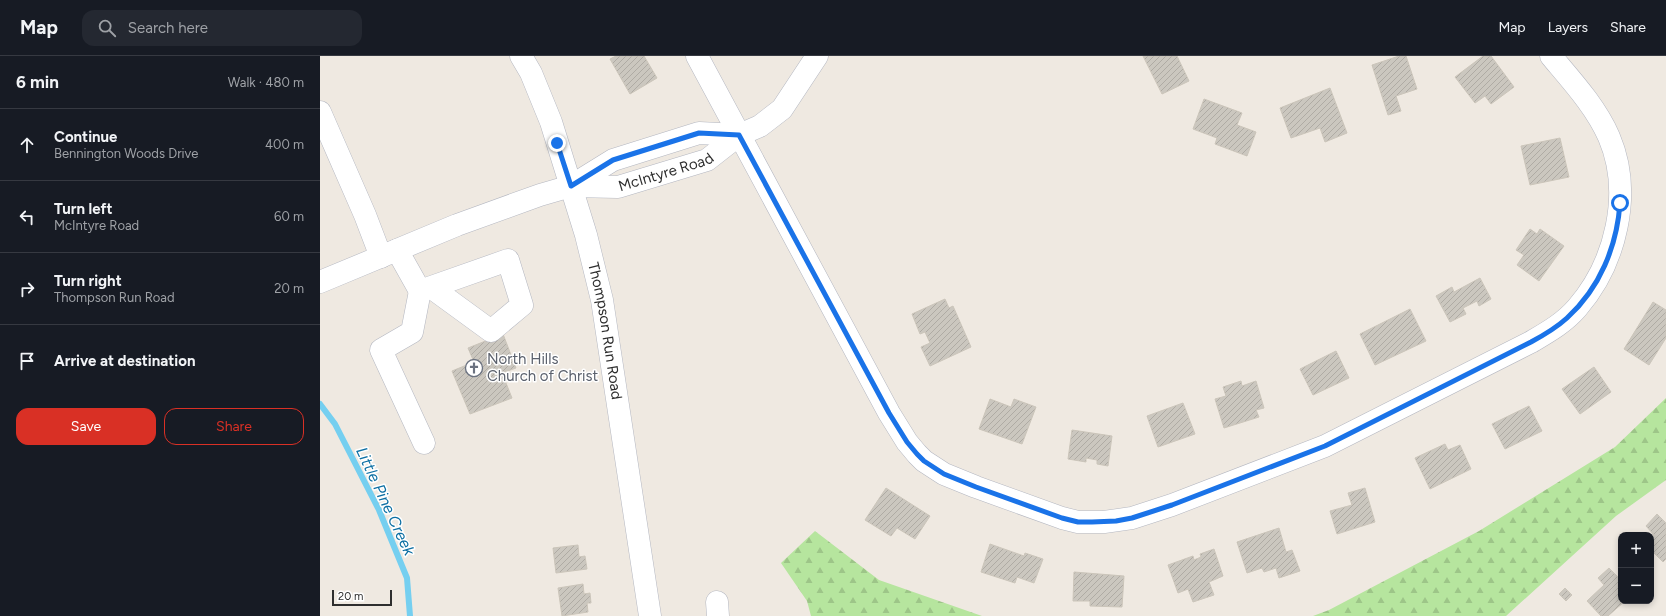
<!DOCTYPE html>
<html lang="en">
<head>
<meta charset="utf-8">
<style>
	body { margin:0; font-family:Figtree,sans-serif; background:#242831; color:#f1f3f6 }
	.controls { position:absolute; right:12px; bottom:12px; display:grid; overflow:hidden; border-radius:8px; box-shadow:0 2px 6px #0003 }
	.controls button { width:36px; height:36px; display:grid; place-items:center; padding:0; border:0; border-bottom:1px solid #363941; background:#171b24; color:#f1f3f6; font:20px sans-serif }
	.scale { position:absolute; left:12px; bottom:10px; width:60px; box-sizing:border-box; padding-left:4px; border:2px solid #2e2e2e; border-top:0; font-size:11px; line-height:14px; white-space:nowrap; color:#2e2e2e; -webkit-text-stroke:3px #fff; paint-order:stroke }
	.stop { position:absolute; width:12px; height:12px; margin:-9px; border:3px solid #1a73e8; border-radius:50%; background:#fff }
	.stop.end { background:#1a73e8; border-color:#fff; box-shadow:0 1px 4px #0008 }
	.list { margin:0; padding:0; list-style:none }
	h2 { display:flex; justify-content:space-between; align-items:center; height:52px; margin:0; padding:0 16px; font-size:17px }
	h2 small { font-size:13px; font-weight:400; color:#9ea1a6 }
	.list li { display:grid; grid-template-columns:26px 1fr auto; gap:12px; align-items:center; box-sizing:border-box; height:72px; padding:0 16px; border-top:1px solid #363941 }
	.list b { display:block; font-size:15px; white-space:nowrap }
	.list p { margin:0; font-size:13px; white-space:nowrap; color:#9ea1a6 }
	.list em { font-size:13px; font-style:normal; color:#9ea1a6 }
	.actions { display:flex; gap:8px; padding:12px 16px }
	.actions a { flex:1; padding:9px 0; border:1px solid #d93025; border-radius:12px; text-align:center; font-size:14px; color:#d93025 }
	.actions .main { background:#d93025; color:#fff }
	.icon { flex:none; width:22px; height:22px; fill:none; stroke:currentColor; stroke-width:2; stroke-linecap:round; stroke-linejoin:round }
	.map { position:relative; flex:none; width:1346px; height:560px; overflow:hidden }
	header { display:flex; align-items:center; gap:24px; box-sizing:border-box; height:56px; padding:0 20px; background:#171b24; border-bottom:1px solid #363941 }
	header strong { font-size:19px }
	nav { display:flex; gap:22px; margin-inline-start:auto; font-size:14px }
	.search { width:280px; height:36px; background:#242831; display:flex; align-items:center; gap:10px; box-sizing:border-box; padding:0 14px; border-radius:12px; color:#9ea1a6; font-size:15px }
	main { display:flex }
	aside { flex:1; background:#171b24 }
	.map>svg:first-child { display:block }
</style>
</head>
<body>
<header>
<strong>Map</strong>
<div class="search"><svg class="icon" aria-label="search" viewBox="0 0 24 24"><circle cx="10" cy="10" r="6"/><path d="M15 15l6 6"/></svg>Search here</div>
<nav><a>Map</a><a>Layers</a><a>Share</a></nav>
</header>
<main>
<aside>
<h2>6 min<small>Walk · 480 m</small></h2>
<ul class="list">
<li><svg class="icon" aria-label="ahead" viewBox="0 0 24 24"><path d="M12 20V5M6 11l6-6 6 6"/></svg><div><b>Continue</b><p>Bennington Woods Drive</p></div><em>400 m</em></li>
<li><svg class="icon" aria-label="left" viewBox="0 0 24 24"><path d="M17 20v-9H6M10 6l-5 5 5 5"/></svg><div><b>Turn left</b><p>McIntyre Road</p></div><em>60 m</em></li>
<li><svg class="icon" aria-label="right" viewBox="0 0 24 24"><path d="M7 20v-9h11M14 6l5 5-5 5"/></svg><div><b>Turn right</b><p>Thompson Run Road</p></div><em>20 m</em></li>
<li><svg class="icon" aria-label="arrive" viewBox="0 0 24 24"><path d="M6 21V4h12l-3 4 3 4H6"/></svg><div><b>Arrive at destination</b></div></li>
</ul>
<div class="actions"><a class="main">Save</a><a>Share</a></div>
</aside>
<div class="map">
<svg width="1346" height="560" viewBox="0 0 1346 560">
	<defs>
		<pattern id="forest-firs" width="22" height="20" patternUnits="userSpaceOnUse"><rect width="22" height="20" fill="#b6e59e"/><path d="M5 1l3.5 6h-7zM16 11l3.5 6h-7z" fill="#9dc588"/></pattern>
		<pattern id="building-hatch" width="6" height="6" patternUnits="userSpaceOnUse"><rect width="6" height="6" fill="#cbc7bf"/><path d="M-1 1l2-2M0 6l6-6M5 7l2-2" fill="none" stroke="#afaba4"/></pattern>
	</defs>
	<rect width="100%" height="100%" fill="#efe9e1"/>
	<!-- forest -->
	<g fill="url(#forest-firs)">
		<polygon points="1346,342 1346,424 1296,460 1186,560 993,560 1009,554 1159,475 1295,391"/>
		<polygon points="495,475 559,524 662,560 491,560 487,545 461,507"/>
	</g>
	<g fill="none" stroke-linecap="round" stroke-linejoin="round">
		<!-- stream -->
		<polyline stroke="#75cff0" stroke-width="6" points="0,348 15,368 59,454 87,522 90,560"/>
	</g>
	<!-- building -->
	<g fill="url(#building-hatch)" stroke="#cbc5ba">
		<polygon points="296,0 324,0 337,22 310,38 290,3"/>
		<polygon points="823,0 857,0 869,25 842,38"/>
		<polygon points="1079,0 1086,0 1097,33 1076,40 1081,55 1068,59 1052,9"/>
		<polygon points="1163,0 1171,0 1194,31 1171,48 1165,40 1155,47 1135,21"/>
		<polygon points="1010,32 1027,77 1005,86 1000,72 971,82 960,52"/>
		<polygon points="884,43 922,57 917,69 936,76 927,100 895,88 897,82 873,73"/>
		<polygon points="1240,82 1249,121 1210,129 1201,90"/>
		<polygon points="1210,173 1217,178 1220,173 1244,190 1219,225 1197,209 1204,199 1196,194"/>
		<polygon points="1160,222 1171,243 1159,250 1157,245 1143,252 1146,258 1130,266 1116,240 1132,231 1134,236"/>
		<polygon points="625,243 629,252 633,250 651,291 610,310 601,291 610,287 605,276 600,278 592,258"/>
		<polygon points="1333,246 1346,254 1346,282 1329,309 1304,293"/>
		<polygon points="1090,253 1106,285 1055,309 1040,278"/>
		<polygon points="183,278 196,312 182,317 192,342 150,358 132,315 154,306 148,292"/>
		<polygon points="1016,295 1029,322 993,339 980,313"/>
		<polygon points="1274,311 1291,336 1260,358 1242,333"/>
		<polygon points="921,325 922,330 936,325 944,352 936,354 939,361 904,372 895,343 906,340 903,331"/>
		<polygon points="670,343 691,351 694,343 716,351 702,388 659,373"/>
		<polygon points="863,347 875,378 838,391 827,360"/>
		<polygon points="1209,350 1222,375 1185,393 1172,368"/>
		<polygon points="752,374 792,380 788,410 777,408 777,404 766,402 766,406 748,403"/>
		<polygon points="1125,388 1128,394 1140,389 1151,413 1110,433 1095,402"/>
		<polygon points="566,432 610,460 595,483 577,472 571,480 545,464"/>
		<polygon points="1045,432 1055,466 1017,478 1010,455 1032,449 1028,437"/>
		<polygon points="1337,458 1346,467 1346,503 1343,506 1331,494 1331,482 1334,479 1326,470"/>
		<polygon points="959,472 966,496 972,494 980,515 959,522 956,512 944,516 942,512 927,517 917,486"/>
		<polygon points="670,488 704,500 705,497 723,503 714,527 697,521 695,527 661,516"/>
		<polygon points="258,489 259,501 265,500 267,513 236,517 233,492"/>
		<polygon points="894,493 903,520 889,526 894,539 873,546 868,533 858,537 848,509 873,500 874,504 881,501 880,498"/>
		<polygon points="1289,512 1301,524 1301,545 1305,545 1288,560 1281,560 1267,545 1284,529 1278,522"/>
		<polygon points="754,516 804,520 802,551 770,550 770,545 753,545"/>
		<polygon points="263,528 264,538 270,537 271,547 267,547 268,556 242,560 238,532"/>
		<polygon points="1245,532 1252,539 1246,545 1239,538"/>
	</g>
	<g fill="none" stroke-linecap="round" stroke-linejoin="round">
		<!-- minor casing -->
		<g stroke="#b4b7c1" stroke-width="23">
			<g id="minor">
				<path id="s1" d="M201 0 211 17 231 66 266 179 282 244 330 560"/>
				<path d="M377 0 569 357 587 386 597 398 604 405 624 418 656 431 742 462 758 466H784L812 462 852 449 1005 390 1211 286C1228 276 1244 267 1257 252 1296 207 1313 137 1289 81 1276 51 1252 25 1231 0"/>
				<polyline points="0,56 45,159 61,201"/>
				<path id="s2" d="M251 130 298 131 387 104 419 79 440 70 462 53 497 0"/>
				<polyline points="77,194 100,235 188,204 202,249 171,275 112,232"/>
				<polyline points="0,226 137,169 220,139 251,130 293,104 379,77 419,79"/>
				<polyline points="100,235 92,276 61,294 104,387"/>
				<polyline points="397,546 398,560"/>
			</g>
		</g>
		<!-- minor -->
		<use href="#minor" stroke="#fff" stroke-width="22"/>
	</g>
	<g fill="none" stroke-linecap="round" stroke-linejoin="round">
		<!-- route -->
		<path stroke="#1a73e8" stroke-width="5" d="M237 87 251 130 293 104 379 77 419 79 569 357 587 386 597 398 604 405 624 418 656 431 742 462 758 466H772L796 465 812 462 852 449 1005 390 1211 286C1224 279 1236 272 1247 262 1280 232 1297 190 1300 147"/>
	</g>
	<!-- icons -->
	<defs>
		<g id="church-ring" transform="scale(0.9)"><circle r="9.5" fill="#fff" stroke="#6b7280" stroke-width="1.5"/><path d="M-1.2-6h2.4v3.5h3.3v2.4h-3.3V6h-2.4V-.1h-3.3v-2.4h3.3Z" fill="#6b7280"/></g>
	</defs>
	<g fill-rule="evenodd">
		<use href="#church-ring" x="154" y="312"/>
	</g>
	<g text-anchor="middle" stroke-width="3" stroke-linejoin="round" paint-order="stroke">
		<!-- street labels -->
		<g font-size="15" fill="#2e2e2e" stroke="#fff">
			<text dy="5" stroke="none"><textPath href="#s2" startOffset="97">McIntyre Road</textPath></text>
			<text dy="5" stroke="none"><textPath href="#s1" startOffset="289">Thompson Run Road</textPath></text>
		</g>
		<!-- worship labels -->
		<g font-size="15" fill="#5b616d" stroke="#fff" text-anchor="start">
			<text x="167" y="308">North Hills<tspan x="167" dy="17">Church of Christ</tspan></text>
		</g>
		<!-- water labels -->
		<g font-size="16" font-style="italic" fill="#0d6fa3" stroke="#fff">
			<text transform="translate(66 445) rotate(65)" y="6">Little Pine Creek</text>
		</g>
	</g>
</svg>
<div class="controls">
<button>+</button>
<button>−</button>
</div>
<div class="scale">20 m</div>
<div class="stop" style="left:1300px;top:147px"></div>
<div class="stop end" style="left:237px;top:87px"></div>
</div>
</main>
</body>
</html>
